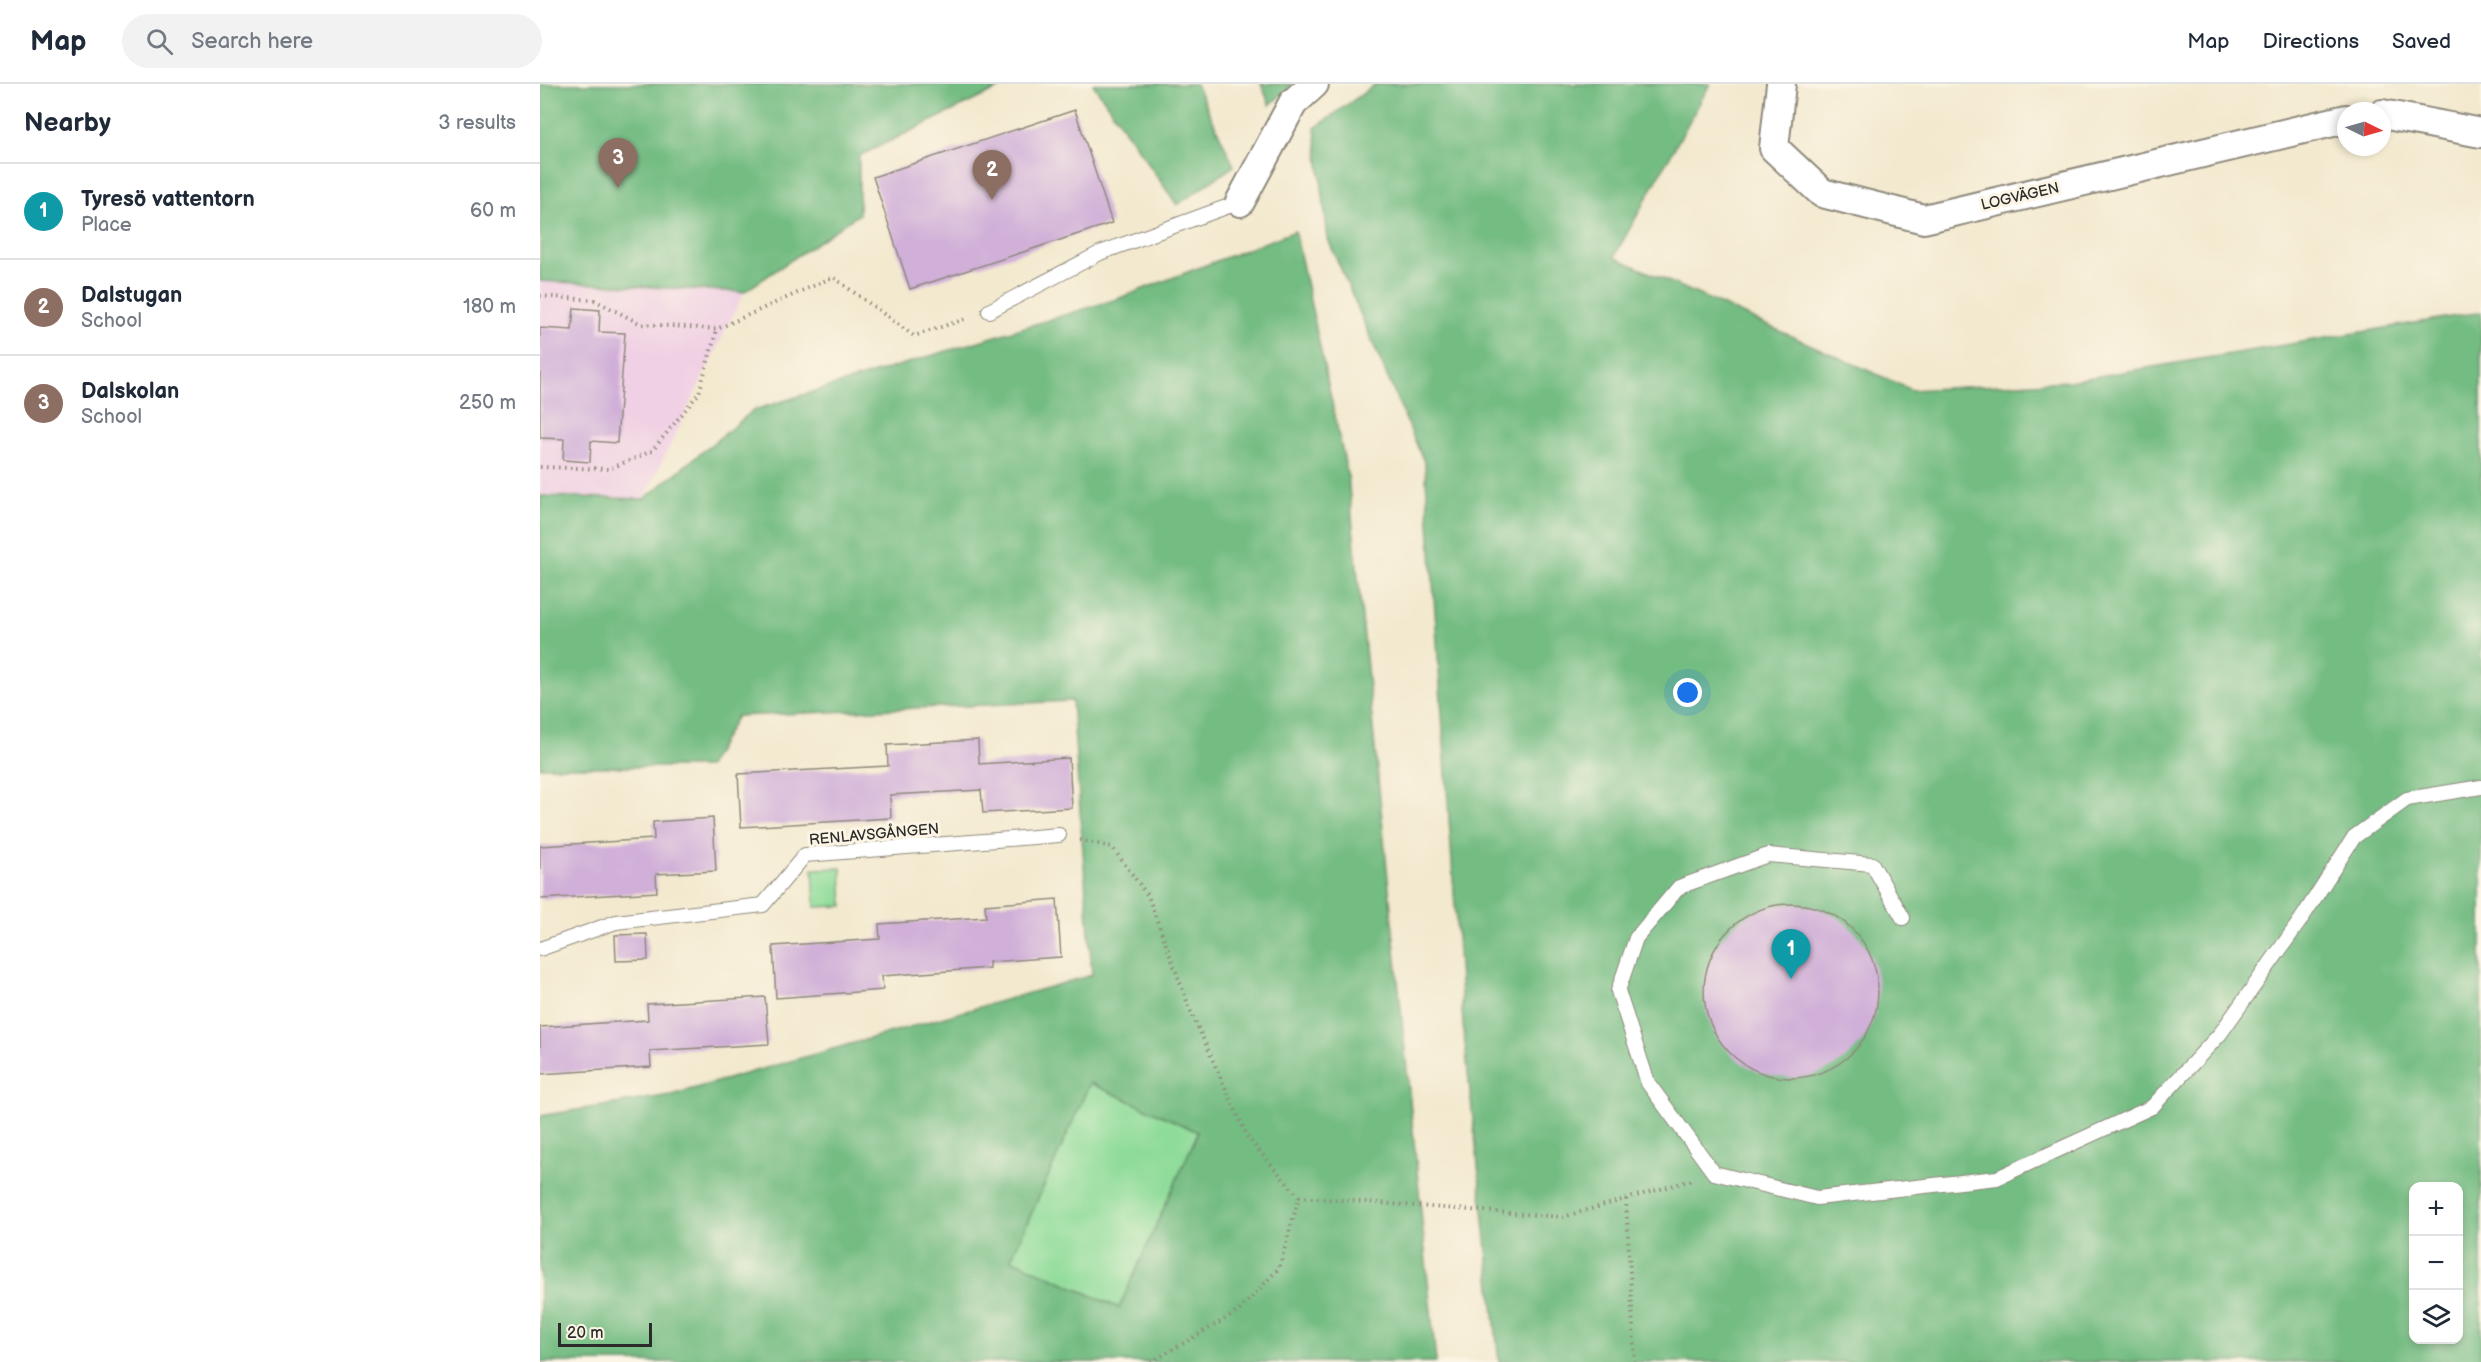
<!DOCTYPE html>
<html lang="en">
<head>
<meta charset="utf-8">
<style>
	body { margin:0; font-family:"Balsamiq Sans",sans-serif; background:#f2f2f3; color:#1f2937 }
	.controls { position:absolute; right:18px; bottom:18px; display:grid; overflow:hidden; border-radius:12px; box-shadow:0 3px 9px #0003 }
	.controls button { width:54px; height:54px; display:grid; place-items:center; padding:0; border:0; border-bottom:2px solid #e0e1e3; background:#fff; color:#1f2937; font:30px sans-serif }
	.compass { position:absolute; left:1797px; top:18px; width:54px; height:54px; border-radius:50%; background:#fff; box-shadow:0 3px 9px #0003; rotate:95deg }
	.scale { position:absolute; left:18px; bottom:15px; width:94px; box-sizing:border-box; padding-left:6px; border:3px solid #2b2b2b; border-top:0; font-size:16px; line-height:21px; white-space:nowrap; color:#2b2b2b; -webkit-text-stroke:4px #fcf5e5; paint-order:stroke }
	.you { position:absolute; left:1148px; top:609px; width:21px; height:21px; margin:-15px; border:4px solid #fff; border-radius:50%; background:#1a73e8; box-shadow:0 0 0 9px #1a73e833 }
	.badge { display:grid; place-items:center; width:39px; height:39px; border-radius:50%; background:#2563eb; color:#fff; font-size:20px; font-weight:700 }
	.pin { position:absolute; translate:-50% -50px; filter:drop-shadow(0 2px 3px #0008) }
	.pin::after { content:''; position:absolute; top:32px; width:21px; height:18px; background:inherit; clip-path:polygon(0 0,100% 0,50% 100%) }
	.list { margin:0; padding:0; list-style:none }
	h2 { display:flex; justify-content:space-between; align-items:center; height:78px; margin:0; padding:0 24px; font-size:26px }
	h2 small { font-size:20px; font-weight:400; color:#747a83 }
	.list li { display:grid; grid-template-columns:39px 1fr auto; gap:18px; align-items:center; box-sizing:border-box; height:96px; padding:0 24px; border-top:2px solid #e0e1e3 }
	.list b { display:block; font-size:22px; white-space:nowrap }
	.list p { margin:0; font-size:20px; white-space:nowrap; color:#747a83 }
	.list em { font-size:20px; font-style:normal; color:#747a83 }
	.icon { flex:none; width:33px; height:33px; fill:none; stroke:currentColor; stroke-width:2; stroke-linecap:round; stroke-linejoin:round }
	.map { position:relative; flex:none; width:1941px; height:1278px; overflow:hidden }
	header { display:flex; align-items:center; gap:36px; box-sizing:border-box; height:84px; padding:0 30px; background:#fff; border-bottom:2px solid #e0e1e3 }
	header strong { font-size:28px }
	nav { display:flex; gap:33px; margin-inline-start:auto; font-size:21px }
	.search { width:420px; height:54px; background:#f2f2f3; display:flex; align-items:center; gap:15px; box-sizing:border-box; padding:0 21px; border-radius:33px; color:#747a83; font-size:22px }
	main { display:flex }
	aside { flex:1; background:#fff }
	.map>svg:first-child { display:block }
</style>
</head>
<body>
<header>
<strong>Map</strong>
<div class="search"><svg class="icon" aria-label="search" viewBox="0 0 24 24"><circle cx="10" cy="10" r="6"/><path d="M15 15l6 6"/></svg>Search here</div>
<nav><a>Map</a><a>Directions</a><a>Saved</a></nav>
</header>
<main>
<aside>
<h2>Nearby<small>3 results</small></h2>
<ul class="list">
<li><span class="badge" style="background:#0f9aa8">1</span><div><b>Tyresö vattentorn</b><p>Place</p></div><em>60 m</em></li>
<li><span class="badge" style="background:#8d6e63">2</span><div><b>Dalstugan</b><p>School</p></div><em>180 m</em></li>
<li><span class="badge" style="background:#8d6e63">3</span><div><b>Dalskolan</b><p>School</p></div><em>250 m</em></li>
</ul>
</aside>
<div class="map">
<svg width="1941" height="1278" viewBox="0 0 1941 1278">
	<rect width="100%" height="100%" fill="#fcf5e5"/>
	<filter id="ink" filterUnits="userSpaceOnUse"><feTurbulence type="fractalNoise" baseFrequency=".0167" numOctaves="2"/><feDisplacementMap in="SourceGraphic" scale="12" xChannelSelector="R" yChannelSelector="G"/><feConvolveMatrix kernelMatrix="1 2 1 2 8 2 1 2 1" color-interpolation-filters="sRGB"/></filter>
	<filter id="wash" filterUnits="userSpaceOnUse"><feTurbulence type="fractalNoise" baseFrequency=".008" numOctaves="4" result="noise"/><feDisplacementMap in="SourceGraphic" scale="24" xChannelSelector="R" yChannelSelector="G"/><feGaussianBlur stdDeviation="1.35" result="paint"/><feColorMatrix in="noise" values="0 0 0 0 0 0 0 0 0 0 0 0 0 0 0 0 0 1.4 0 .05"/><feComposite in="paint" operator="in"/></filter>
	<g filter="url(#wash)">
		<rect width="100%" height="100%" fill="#f3e9cf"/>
		<!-- built -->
		<polygon fill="#f0d0e4" points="0,0 109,0 204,208 104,415 0,411"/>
		<!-- green -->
		<g fill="#8fdc9a" stroke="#5d8462" stroke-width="1.5">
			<polygon points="301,784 303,822 275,823 273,785"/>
			<polygon points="550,999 659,1048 579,1224 471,1175"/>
		</g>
		<!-- forest -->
		<g fill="#73bc82" stroke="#4f7456" stroke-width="1.5" fill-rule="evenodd">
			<polygon points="468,0 319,72 319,130 204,208 0,197 1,0"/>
			<polygon points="553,0 656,0 694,82 637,121"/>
			<polygon points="721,0 753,0 730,21"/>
			<path d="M836 0H1170L1074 173 1372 306 1529 297 1941 228V1278H959L923 941 885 380 788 155 775 44ZM1874 1102H1918V1256H1874Z"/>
			<path d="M755 147 808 393 896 1278H0V1032L131 1011 552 891 532 617 197 632 168 683H0V412L104 415 214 326 577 215ZM550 999 658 1048 579 1224 471 1175Z"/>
		</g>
		<g id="blocks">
			<!-- building -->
			<g fill="#d0afd8">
				<polygon points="535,26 572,139 370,205 333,93"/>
				<polygon points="34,224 60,226 59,248 85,249 77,359 51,357 50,378 23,376 24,355 0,354 0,244 32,246"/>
				<polygon points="438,656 439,680 529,674 532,724 443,729 441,706 350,711 351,734 201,743 198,690 348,682 347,661"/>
				<polygon points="173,734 176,787 116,790 117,808 0,815 0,762 114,755 113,738"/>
				<polygon points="517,815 521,873 449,878 449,884 342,892 343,906 236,914 233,862 340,855 339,840 446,833 445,821"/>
				<circle cx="1251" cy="907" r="87"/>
				<polygon points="107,850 108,876 76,877 75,851"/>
				<polygon points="225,913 229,960 110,967 111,983 0,990 0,943 108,936 107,920"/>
			</g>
		</g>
	</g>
	<g filter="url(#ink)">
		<use href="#blocks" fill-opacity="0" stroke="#8f8a7d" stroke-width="1.5"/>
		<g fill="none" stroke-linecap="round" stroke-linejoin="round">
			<!-- lane casing -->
			<g stroke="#8f8a7d" stroke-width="16">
				<g id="lane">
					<polyline points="449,227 560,169 700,118"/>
					<polyline points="1363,834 1332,780 1228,771 1139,803 1096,854 1078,907 1108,999 1174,1089 1277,1114 1457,1094 1612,1023 1680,950 1760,837 1814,753 1867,715 1941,703"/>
					<polyline points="0,865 76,838 223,821 265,771 519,751"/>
				</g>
			</g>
			<!-- street casing -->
			<g stroke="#8f8a7d" stroke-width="32">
				<g id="street">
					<polyline points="1241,0 1234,64 1282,109 1384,135 1806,35"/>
					<polyline points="1842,30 1941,49"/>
					<polyline points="700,118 753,19 774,0"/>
				</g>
			</g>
			<!-- path -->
			<g stroke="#8f8a7d" stroke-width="4" stroke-dasharray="1.5 4.5" stroke-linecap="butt">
				<polyline points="0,212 54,216 101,240 177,245 293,193 374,252 428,234"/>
				<polyline points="0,383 69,385 112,367 159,309 177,245"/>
				<polyline points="540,756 572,763 608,812 651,928 708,1054 759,1113 739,1184 699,1227 611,1278"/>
				<polyline points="759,1113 1023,1133 1152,1096"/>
				<polyline points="1086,1115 1095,1278"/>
			</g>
			<!-- lane -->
			<use href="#lane" stroke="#fff" stroke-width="14"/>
			<!-- street -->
			<use href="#street" stroke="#fff" stroke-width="28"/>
		</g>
	</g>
	<g text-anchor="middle" stroke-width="6" stroke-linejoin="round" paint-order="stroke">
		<!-- street labels -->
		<g font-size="15" fill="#2b2b2b" stroke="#fcf5e5">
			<text transform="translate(1480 112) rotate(-13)" y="5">LOGVÄGEN</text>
			<text transform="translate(334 750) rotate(-5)" y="5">RENLAVSGÅNGEN</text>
		</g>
	</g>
</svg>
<div class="controls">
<button>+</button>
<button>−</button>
<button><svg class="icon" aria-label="layers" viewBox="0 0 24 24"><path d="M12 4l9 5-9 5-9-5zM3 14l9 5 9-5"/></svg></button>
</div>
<svg class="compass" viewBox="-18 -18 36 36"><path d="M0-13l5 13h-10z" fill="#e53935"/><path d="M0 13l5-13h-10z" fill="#747a83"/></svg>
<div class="scale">20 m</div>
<div class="you"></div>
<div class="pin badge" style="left:1251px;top:895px;background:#0f9aa8">1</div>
<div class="pin badge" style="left:452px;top:116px;background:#8d6e63">2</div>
<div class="pin badge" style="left:78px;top:104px;background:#8d6e63">3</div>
</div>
</main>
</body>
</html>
